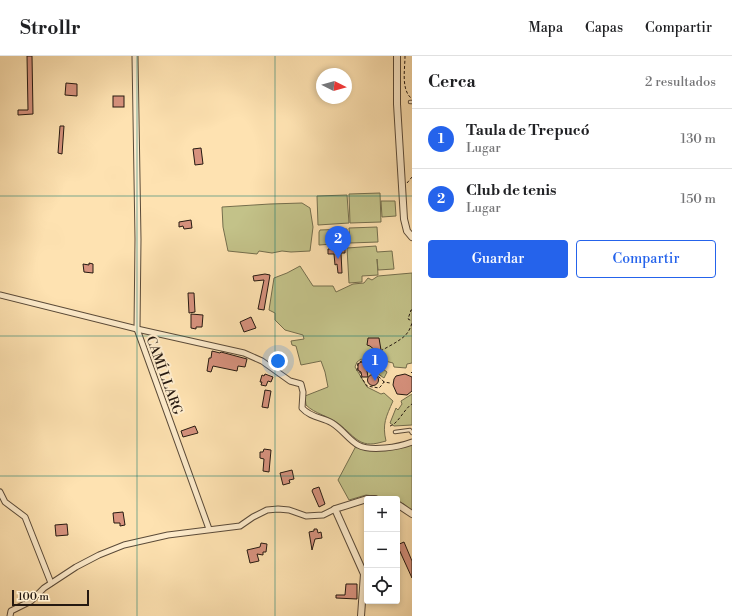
<!DOCTYPE html>
<html lang="es">
<head>
<meta charset="utf-8">
<style>
	body { margin:0; font-family:"Libre Bodoni",serif; background:#f2f2f2; color:#202124 }
	.controls { position:absolute; right:12px; bottom:12px; display:grid; overflow:hidden; border-radius:4px; box-shadow:0 2px 6px #0003 }
	.controls button { width:36px; height:36px; display:grid; place-items:center; padding:0; border:0; border-bottom:1px solid #e0e0e0; background:#fff; color:#202124; font:20px sans-serif }
	.compass { position:absolute; left:316px; top:12px; width:36px; height:36px; border-radius:50%; background:#fff; box-shadow:0 2px 6px #0003; rotate:96deg }
	.scale { position:absolute; left:12px; bottom:10px; width:77px; box-sizing:border-box; padding-left:4px; border:2px solid #251911; border-top:0; font-size:11px; line-height:14px; white-space:nowrap; color:#251911; -webkit-text-stroke:3px #feeccc; paint-order:stroke }
	.you { position:absolute; left:278px; top:305px; width:14px; height:14px; margin:-10px; border:3px solid #fff; border-radius:50%; background:#1a73e8; box-shadow:0 0 0 6px #1a73e833 }
	.badge { display:grid; place-items:center; width:26px; height:26px; border-radius:50%; background:#2563eb; color:#fff; font-size:13px; font-weight:700 }
	.pin { position:absolute; translate:-50% -33px; filter:drop-shadow(0 1px 2px #0008) }
	.pin::after { content:''; position:absolute; top:21px; width:14px; height:12px; background:inherit; clip-path:polygon(0 0,100% 0,50% 100%) }
	.list { margin:0; padding:0; list-style:none }
	h2 { display:flex; justify-content:space-between; align-items:center; height:52px; margin:0; padding:0 16px; font-size:17px }
	h2 small { font-size:13px; font-weight:400; color:#757577 }
	.list li { display:grid; grid-template-columns:26px 1fr auto; gap:12px; align-items:center; box-sizing:border-box; height:60px; padding:0 16px; border-top:1px solid #e0e0e0 }
	.list b { display:block; font-size:15px; white-space:nowrap }
	.list p { margin:0; font-size:13px; white-space:nowrap; color:#757577 }
	.list em { font-size:13px; font-style:normal; color:#757577 }
	.actions { display:flex; gap:8px; padding:12px 16px }
	.actions a { flex:1; padding:9px 0; border:1px solid #2563eb; border-radius:4px; text-align:center; font-size:14px; color:#2563eb }
	.actions .main { background:#2563eb; color:#fff }
	.icon { flex:none; width:22px; height:22px; fill:none; stroke:currentColor; stroke-width:2; stroke-linecap:round; stroke-linejoin:round }
	.map { position:relative; flex:none; width:412px; height:560px; overflow:hidden }
	header { display:flex; align-items:center; gap:24px; box-sizing:border-box; height:56px; padding:0 20px; background:#fff; border-bottom:1px solid #e0e0e0 }
	header strong { font-size:19px }
	nav { display:flex; gap:22px; margin-inline-start:auto; font-size:14px }
	main { display:flex }
	aside { flex:1; background:#fff }
	.map>svg:first-child { display:block }
</style>
</head>
<body>
<header>
<strong>Strollr</strong>
<nav><a>Mapa</a><a>Capas</a><a>Compartir</a></nav>
</header>
<main>
<div class="map">
<svg width="412" height="560" viewBox="0 0 412 560">
	<rect width="100%" height="100%" fill="#fee2b1"/>
	<filter id="stains"><feTurbulence type="fractalNoise" baseFrequency=".005" numOctaves="4"/><feColorMatrix values="0 0 0 0 .2 0 0 0 0 .09 0 0 0 0 .02 0 0 0 .5 -.17"/></filter>
	<radialGradient id="worn" r=".72"><stop offset=".6" stop-color="#630" stop-opacity="0"/><stop offset="1" stop-color="#630" stop-opacity=".3"/></radialGradient>
	<!-- green -->
	<g fill="#c3c289" stroke="#746e4d">
		<polygon points="380,137 381,166 350,167 349,138"/>
		<polygon points="347,139 349,167 318,169 317,140"/>
		<polygon points="381,145 395,145 396,160 382,161"/>
		<polygon points="302,147 310,152 313,171 310,195 291,196 282,195 272,197 259,195 257,198 228,195 223,171 222,151 270,148"/>
		<polygon points="377,171 378,186 350,187 349,172"/>
		<polygon points="347,173 347,187 319,189 319,176 320,174"/>
		<polygon points="376,190 377,196 392,195 394,213 378,214 377,203 378,219 362,220 362,226 349,227 347,192"/>
		<path d="M300 210 313 230H333L336 236 353 228 364 227 368 222 372 224 378 220 412 217V307L407 308 406 312 394 311 393 307 385 305 383 313 387 316 384 322 374 315 365 305 361 303 357 306 355 311 367 331 381 338 384 337 393 345C386 361 382 368 386 385 378 387 370 390 361 386 353 382 346 373 339 368 329 360 315 358 306 349L305 340 328 331 325 316 321 305 301 309 296 290 292 289 291 285 304 283 303 279 285 274 275 264V257L269 254 274 222 287 217Z"/>
		<polygon points="412,338 412,369 394,370 390,367 396,352 398,354 402,348 401,345"/>
		<path d="M412 389V455L404 448 397 445V443L366 439 349 444 338 424 356 390C379 396 390 393 412 389Z"/>
	</g>
	<!-- building -->
	<g fill="#d7927e" stroke="#251911">
		<polygon points="27,0 32,0 33,58 18,59 18,54 28,54"/>
		<polygon points="66,27 77,28 77,40 65,39"/>
		<rect x="113" y="40" width="11" height="11"/>
		<polygon points="60,70 64,70 62,98 58,97"/>
		<polygon points="201,92 203,108 195,109 193,93"/>
		<polygon points="191,164 192,172 184,173 183,170 179,171 179,166"/>
		<polygon points="340,189 345,189 345,197 341,197 342,217 338,217 337,208 335,209 334,198 328,198 328,193 340,192"/>
		<polygon points="89,207 93,208 93,217 84,216 83,208 89,209"/>
		<polygon points="265,218 270,219 264,254 258,253 264,224 254,225 253,220"/>
		<polygon points="188,237 194,237 195,256 189,257"/>
		<polygon points="191,258 203,259 202,271 196,271 196,273 191,272"/>
		<polygon points="251,261 256,272 244,276 240,266"/>
		<polygon points="368,282 379,282 381,294 376,295 370,290 367,289"/>
		<polygon points="212,295 220,297 221,296 247,303 245,311 238,310 237,315 213,310 211,316 207,315 209,302 211,302"/>
		<polygon points="361,306 365,307 367,310 367,315 368,321 362,321 361,316 358,314 358,308"/>
		<polygon points="265,318 273,321 271,326 268,325 266,330 261,329 262,326 260,326 262,319 264,320"/>
		<polygon points="405,318 412,321 412,335 407,339 397,338 393,329 394,323 396,320"/>
		<circle cx="373" cy="324" r="5.5"/>
		<polygon points="265,334 271,335 268,352 262,351"/>
		<polygon points="195,370 198,377 183,381 181,375"/>
		<polygon points="264,393 271,394 269,416 263,415 264,403 260,402 260,396 263,396"/>
		<polygon points="292,414 294,423 289,424 290,427 283,429 280,417"/>
		<polygon points="319,431 325,448 319,451 312,435 313,433"/>
		<polygon points="123,456 125,469 120,470 120,467 114,467 113,457"/>
		<polygon points="67,468 68,479 56,480 55,469"/>
		<polygon points="314,473 317,473 318,477 321,476 322,482 315,483 312,494 309,476 314,475"/>
		<polygon points="404,486 412,505 412,522 397,489"/>
		<polygon points="261,487 267,488 266,496 263,496 263,499 257,498 259,505 250,507 247,494 260,491"/>
		<polygon points="346,528 357,528 357,543 336,542 336,539 345,539"/>
	</g>
	<g fill="none" stroke-linecap="round" stroke-linejoin="round">
		<!-- service casing -->
		<g stroke="#5b4b39" stroke-width="4.5">
			<g id="service">
				<polyline points="410,46 412,46"/>
				<polyline points="395,376 410,374 412,377"/>
			</g>
		</g>
		<!-- minor casing -->
		<g stroke="#5b4b39" stroke-width="7">
			<g id="minor">
				<polyline points="135,0 138,183 137,273 209,473"/>
				<path d="M0 239 137 273 244 297 262 305 290 325 301 328 303 336 302 352C311 362 322 361 332 367 342 373 350 385 358 389 371 396 399 391 412 386"/>
				<polyline points="0,436 5,446 25,461 51,527"/>
				<polyline points="10,560 11,555 31,545 44,532 76,511 99,499 124,489 168,479 240,470 253,461 267,454 278,453 289,454 306,460 323,459 335,453"/>
			</g>
		</g>
		<!-- tertiary casing -->
		<g stroke="#5b4b39" stroke-width="8">
			<g id="tertiary">
				<polyline points="397,0 397,48 404,163 407,175 412,181"/>
				<polyline points="368,443 375,443"/>
				<polyline points="397,448 412,458"/>
				<polyline points="361,560 364,518 335,453 367,443"/>
			</g>
		</g>
		<!-- path -->
		<g stroke="#251911" stroke-width="1" stroke-dasharray="3 2" stroke-linecap="butt">
			<path d="M405 0C405 13 401 33 411 42"/>
			<polyline points="407,127 412,121"/>
			<polyline points="412,254 411,254 408,263 412,265"/>
			<path d="M368 303C377 295 402 286 408 276 410 273 411 270 412 267"/>
			<polyline points="411,317 412,316"/>
			<path d="M384 326C381 322 377 320 373 316 369 312 367 306 361 305L358 307 357 315 360 316 361 321 367 330 379 332 381 330 384 326 390 327"/>
			<path d="M390 370C398 368 404 353 412 348"/>
		</g>
		<!-- service -->
		<use href="#service" stroke="#feeccc" stroke-width="2.5"/>
		<!-- minor -->
		<use href="#minor" stroke="#feeccc" stroke-width="5"/>
		<!-- tertiary -->
		<use href="#tertiary" stroke="#feeccc" stroke-width="6"/>
	</g>
	<!-- grid -->
	<path fill="none" stroke="#0f766e" stroke-width="1" stroke-opacity="0.55" d="M137 0V560M275 0V560M0 140H412M0 280H412M0 420H412"/>
	<g text-anchor="middle" stroke-width="4" stroke-linejoin="round" paint-order="stroke">
		<!-- street labels -->
		<g font-size="13" fill="#251911" stroke="#feeccc">
			<text transform="translate(165 319) rotate(70)" y="5">CAMÍ LLARG</text>
		</g>
	</g>
	<rect width="100%" height="100%" filter="url(#stains)"/>
	<rect width="100%" height="100%" fill="url(#worn)"/>
</svg>
<div class="controls">
<button>+</button>
<button>−</button>
<button><svg class="icon" aria-label="locate" viewBox="0 0 24 24"><circle cx="12" cy="12" r="6"/><path d="M12 2v4M12 18v4M2 12h4M18 12h4"/></svg></button>
</div>
<svg class="compass" viewBox="-18 -18 36 36"><path d="M0-13l5 13h-10z" fill="#e53935"/><path d="M0 13l5-13h-10z" fill="#757577"/></svg>
<div class="scale">100 m</div>
<div class="you"></div>
<div class="pin badge" style="left:375px;top:325px">1</div>
<div class="pin badge" style="left:338px;top:203px">2</div>
</div>
<aside>
<h2>Cerca<small>2 resultados</small></h2>
<ul class="list">
<li><span class="badge">1</span><div><b>Taula de Trepucó</b><p>Lugar</p></div><em>130 m</em></li>
<li><span class="badge">2</span><div><b>Club de tenis</b><p>Lugar</p></div><em>150 m</em></li>
</ul>
<div class="actions"><a class="main">Guardar</a><a>Compartir</a></div>
</aside>
</main>
</body>
</html>
